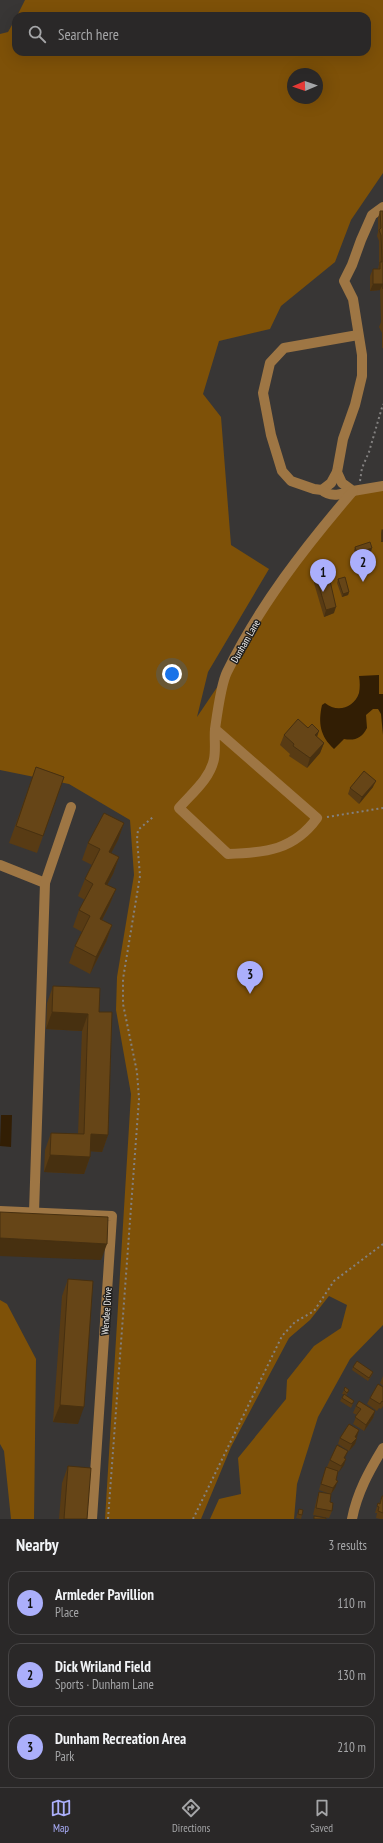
<!DOCTYPE html>
<html lang="en">
<head>
<meta charset="utf-8">
<style>
	body { margin:0; font-family:"PT Sans Narrow",sans-serif; background:#323030; color:#f1f3f6 }
	.compass { position:absolute; left:287px; top:68px; width:36px; height:36px; border-radius:50%; background:#2a2828; box-shadow:0 4px 16px #0002; rotate:268deg }
	.you { position:absolute; left:172px; top:674px; width:14px; height:14px; margin:-10px; border:3px solid #fff; border-radius:50%; background:#1a73e8; box-shadow:0 0 0 6px #1a73e833 }
	.badge { display:grid; place-items:center; width:26px; height:26px; border-radius:50%; background:#abaffb; color:#111; font-size:13px; font-weight:700 }
	.pin { position:absolute; translate:-50% -33px; filter:drop-shadow(0 1px 2px #0008) }
	.pin::after { content:''; position:absolute; top:21px; width:14px; height:12px; background:inherit; clip-path:polygon(0 0,100% 0,50% 100%) }
	.list { margin:0; padding:0; list-style:none }
	h2 { display:flex; justify-content:space-between; align-items:center; height:52px; margin:0; padding:0 16px; font-size:17px }
	h2 small { font-size:13px; font-weight:400; color:#a5a6a8 }
	.list li { display:grid; grid-template-columns:26px 1fr auto; gap:12px; align-items:center; box-sizing:border-box; height:64px; margin:0 8px 8px; padding:0 8px; border:1px solid #464445; border-radius:12px }
	.list b { display:block; font-size:15px; white-space:nowrap }
	.list p { margin:0; font-size:13px; white-space:nowrap; color:#a5a6a8 }
	.list em { font-size:13px; font-style:normal; color:#a5a6a8 }
	.icon { flex:none; width:22px; height:22px; fill:none; stroke:currentColor; stroke-width:2; stroke-linecap:round; stroke-linejoin:round }
	.map { position:relative; flex:none; width:383px; height:1519px; overflow:hidden }
	.search { position:absolute; background:#2a2828; box-shadow:0 4px 16px #0002; left:12px; right:12px; top:12px; height:44px; display:flex; align-items:center; gap:10px; box-sizing:border-box; padding:0 14px; border-radius:12px; color:#a5a6a8; font-size:15px }
	.sheet { height:268px; background:#2a2828 }
	nav { display:flex; justify-content:space-around; align-items:center; box-sizing:border-box; height:56px; border-top:1px solid #464445; background:#2a2828; font-size:11px; color:#a5a6a8 }
	nav a { display:grid; justify-items:center; gap:2px }
	nav .on { color:#abaffb }
	.map>svg:first-child { display:block }
</style>
</head>
<body>
<div class="map">
<svg width="383" height="1519" viewBox="0 0 383 1519">
	<rect width="100%" height="100%" fill="#383635"/>
	<!-- green -->
	<g fill="#7e5108" fill-rule="evenodd">
		<path d="M25 0H383V173L351 220 335 262 281 306 270 329 219 341 203 394 221 417 231 545 269 569 208 672 197 717 226 674 252 627 353 491 383 486V1325L350 1359 318 1417 297 1484 294 1519H210L219 1499 241 1494 238 1458 286 1399 287 1380 314 1346 341 1328 347 1305 329 1296 310 1320 289 1338 231 1447 201 1519H105L131 1094 116 1010 117 977 134 875 130 820 69 784 0 770V34L8 32 16 18V52H367V16H17ZM293 74H317V98H293Z"/>
		<polygon points="0,1300 7,1304 36,1359 34,1519 11,1519 4,1451 0,1444"/>
	</g>
	<!-- water -->
	<g fill="#321e04">
		<path d="M379 675V694H383V735L381 714 378 709H373L366 715 367 728C362 738 355 741 344 739L334 749C320 736 318 723 322 705L325 703C337 713 354 708 359 693 360 688 360 682 359 676Z"/>
		<polygon points="1,1115 12,1115 11,1147 0,1146"/>
	</g>
	<g fill="none" stroke-linecap="round" stroke-linejoin="round">
		<!-- path -->
		<g stroke="#838180" stroke-width="2" stroke-dasharray="2 3" stroke-linecap="butt">
			<polyline points="360,481 362,468 369,452 383,404"/>
			<polyline points="327,817 383,808"/>
			<polyline points="108,1519 139,1099 137,1072 123,1004 123,979 140,876 137,839 138,830 153,817"/>
			<polyline points="193,1519 282,1336 295,1322 314,1311 334,1281 383,1244"/>
		</g>
		<!-- minor -->
		<g stroke="#9e7644" stroke-width="10">
			<polyline points="383,207 372,215 361,240 352,265 344,281 353,299 362,355 362,376 355,405 343,439 337,472 342,483 353,491 383,486"/>
			<polyline points="322,490 331,483 337,472"/>
			<path d="M353 491C343 494 330 498 322 490L314 489 291 481 282 471 271 435 263 393 270 363 284 348 358 335"/>
			<path d="M215 729 317 818C294 850 265 853 228 854L179 808C192 793 210 779 214 759 216 749 214 739 215 729 217 715 221 684 227 672 259 606 305 547 353 491"/>
			<polyline points="0,865 45,883"/>
			<polyline points="0,1211 112,1216 92,1519"/>
			<polyline points="34,1212 45,883 71,807"/>
			<path d="M352 1519C357 1493 369 1471 383 1448"/>
		</g>
	</g>
	<!-- wall -->
	<g fill="#583b14">
		<polygon points="380,211 383,211 383,348 382,348 382,333 379,327 381,322 380,290 370,291 370,276 373,269 378,269 379,264 379,241 377,236 378,232 378,218"/>
		<polygon points="382,530 383,530 383,542 381,542 381,533"/>
		<polygon points="355,547 371,552 356,556 354,550"/>
		<polygon points="316,576 334,613 324,617 314,583"/>
		<polygon points="338,579 349,592 348,595 342,597 337,583"/>
		<polygon points="284,735 317,737 324,743 320,753 307,768 289,756 290,754 280,745"/>
		<polygon points="36,767 64,777 37,853 9,843"/>
		<polygon points="373,787 359,804 348,794 350,788"/>
		<polygon points="124,823 118,840 111,853 119,857 113,874 107,885 116,889 109,906 102,920 112,925 106,942 90,974 69,963 75,946 82,932 73,927 79,910 85,900 78,896 85,879 92,865 82,860 88,843"/>
		<polygon points="53,986 99,1012 108,1135 102,1152 91,1151 90,1157 84,1174 44,1172 45,1150 51,1133 78,1134 82,1031 46,1029 47,1003"/>
		<polygon points="68,1279 78,1424 53,1422 62,1296"/>
		<polygon points="353,1367 373,1372 372,1375 368,1381 352,1370"/>
		<polygon points="383,1376 383,1386 380,1383"/>
		<polygon points="383,1387 383,1406 381,1409 379,1408 377,1411 367,1404 370,1398"/>
		<polygon points="344,1390 349,1390 346,1396 354,1401 351,1408 340,1401 344,1394 342,1394"/>
		<polygon points="356,1406 375,1411 373,1418 364,1431 353,1424 357,1415 353,1413"/>
		<polygon points="356,1437 355,1444 349,1451 338,1444 340,1438"/>
		<polygon points="345,1458 344,1465 338,1472 336,1480 335,1488 331,1494 330,1502 332,1511 329,1518 313,1515 317,1498 319,1492 330,1494 319,1490 326,1467 333,1470 327,1467 330,1460"/>
		<polygon points="68,1466 87,1519 59,1519 62,1483"/>
		<polygon points="382,1496 383,1496 383,1519 380,1519 376,1518 377,1513 375,1513 378,1503 379,1504"/>
		<polygon points="299,1509 302,1515 301,1519 296,1518"/>
	</g>
	<!-- shaded-wall -->
	<g fill="#473010">
		<polygon points="373,284 383,284 380,290 370,291"/>
		<polygon points="382,539 383,539 383,542 381,542"/>
		<polygon points="372,548 371,552 356,556 357,553"/>
		<polygon points="349,592 348,595 342,597 343,594"/>
		<polygon points="336,607 334,613 324,617 326,610"/>
		<polygon points="319,731 316,740 315,735"/>
		<polygon points="324,743 320,753 307,768 310,758"/>
		<polygon points="376,781 373,787 359,804 362,797"/>
		<polygon points="124,823 118,840 103,869 109,852"/>
		<polygon points="119,857 113,874 99,900 105,884"/>
		<polygon points="116,889 109,906 94,936 100,919"/>
		<polygon points="112,925 106,942 90,974 96,957"/>
		<polygon points="52,1012 88,1014 82,1031 46,1029"/>
		<polygon points="91,1134 108,1135 102,1152 85,1151"/>
		<polygon points="50,1155 90,1157 84,1174 44,1172"/>
		<polygon points="0,1238 107,1244 101,1260 0,1256"/>
		<polygon points="60,1405 84,1407 78,1424 53,1422"/>
		<polygon points="375,1411 373,1418 364,1431 366,1425"/>
		<polygon points="359,1430 357,1437 353,1442 357,1438 355,1444 349,1451 355,1437"/>
		<polygon points="348,1451 343,1464 346,1459 344,1465 339,1472"/>
		<polygon points="338,1481 335,1488 331,1494 333,1488"/>
	</g>
	<!-- building -->
	<g fill="#664517" stroke="#473010">
		<polygon points="380,211 383,211 383,289 383,284 373,284 373,269 380,269 380,262 382,262 381,235 379,230 381,228"/>
		<rect x="382" y="530" width="1" height="9"/>
		<polygon points="370,542 372,548 357,553 355,547"/>
		<polygon points="328,572 336,607 326,610 316,576"/>
		<polygon points="345,577 349,592 343,594 338,579"/>
		<polygon points="298,719 308,728 312,724 319,731 315,735 324,743 310,758 293,746 294,744 284,735"/>
		<polygon points="36,767 64,777 43,836 16,826"/>
		<polygon points="364,771 376,781 362,797 350,788"/>
		<polygon points="104,813 124,823 109,852 119,857 105,884 116,889 100,919 112,925 96,957 75,946 90,916 79,910 93,884 85,879 100,849 88,843"/>
		<polygon points="53,986 100,988 99,1012 112,1012 108,1135 91,1134 90,1157 50,1155 51,1133 84,1134 88,1014 52,1012"/>
		<polygon points="0,1212 108,1217 107,1244 0,1238"/>
		<polygon points="68,1279 93,1281 84,1407 60,1405"/>
		<polygon points="357,1361 373,1372 369,1378 353,1367"/>
		<polygon points="378,1384 383,1387 383,1402 382,1401 380,1404 370,1398"/>
		<polygon points="345,1387 349,1390 347,1393 344,1390"/>
		<polygon points="344,1394 354,1401 352,1404 342,1398"/>
		<polygon points="359,1401 375,1411 366,1425 355,1417 361,1409 356,1406"/>
		<polygon points="349,1424 359,1430 355,1437 357,1438 351,1444 340,1438"/>
		<polygon points="337,1445 348,1451 344,1458 346,1459 341,1466 330,1460"/>
		<polygon points="68,1466 91,1468 87,1519 64,1519"/>
		<polygon points="326,1467 338,1471 336,1480 338,1481 333,1488 321,1484"/>
		<polygon points="319,1492 331,1494 330,1502 333,1503 332,1511 316,1508"/>
		<polygon points="382,1496 383,1496 383,1513 378,1511 379,1507 377,1506 378,1503 380,1504"/>
		<polygon points="299,1509 303,1510 302,1515 298,1514"/>
		<polygon points="314,1516 326,1518 326,1519 314,1519"/>
	</g>
	<g text-anchor="middle" stroke-width="3" stroke-linejoin="round" paint-order="stroke">
		<!-- street labels -->
		<g font-size="10" fill="#f1f0ee" stroke="#1f1e1d">
			<text transform="translate(245 641) rotate(-60)" y="4">Dunham Lane</text>
			<text transform="translate(106 1311) rotate(-86)" y="4">Wendee Drive</text>
		</g>
	</g>
</svg>
<svg class="compass" viewBox="-18 -18 36 36"><path d="M0-13l5 13h-10z" fill="#e53935"/><path d="M0 13l5-13h-10z" fill="#a5a6a8"/></svg>
<div class="you"></div>
<div class="pin badge" style="left:323px;top:592px">1</div>
<div class="pin badge" style="left:363px;top:582px">2</div>
<div class="pin badge" style="left:250px;top:994px">3</div>
<div class="search"><svg class="icon" aria-label="search" viewBox="0 0 24 24"><circle cx="10" cy="10" r="6"/><path d="M15 15l6 6"/></svg>Search here</div>
</div>
<section class="sheet">
<h2>Nearby<small>3 results</small></h2>
<ul class="list">
<li><span class="badge">1</span><div><b>Armleder Pavillion</b><p>Place</p></div><em>110 m</em></li>
<li><span class="badge">2</span><div><b>Dick Wriland Field</b><p>Sports · Dunham Lane</p></div><em>130 m</em></li>
<li><span class="badge">3</span><div><b>Dunham Recreation Area</b><p>Park</p></div><em>210 m</em></li>
</ul>
</section>
<nav>
<a class="on"><svg class="icon" aria-label="map" viewBox="0 0 24 24"><path d="M3 6l6-2 6 2 6-2v14l-6 2-6-2-6 2zM9 4v14M15 6v14"/></svg>Map</a>
<a><svg class="icon" aria-label="directions" viewBox="0 0 24 24"><path d="M12 3l9 9-9 9-9-9zM9 14v-3h6M13 9l2 2-2 2"/></svg>Directions</a>
<a><svg class="icon" aria-label="saved" viewBox="0 0 24 24"><path d="M7 4h10v16l-5-4-5 4z"/></svg>Saved</a>
</nav>
</body>
</html>
